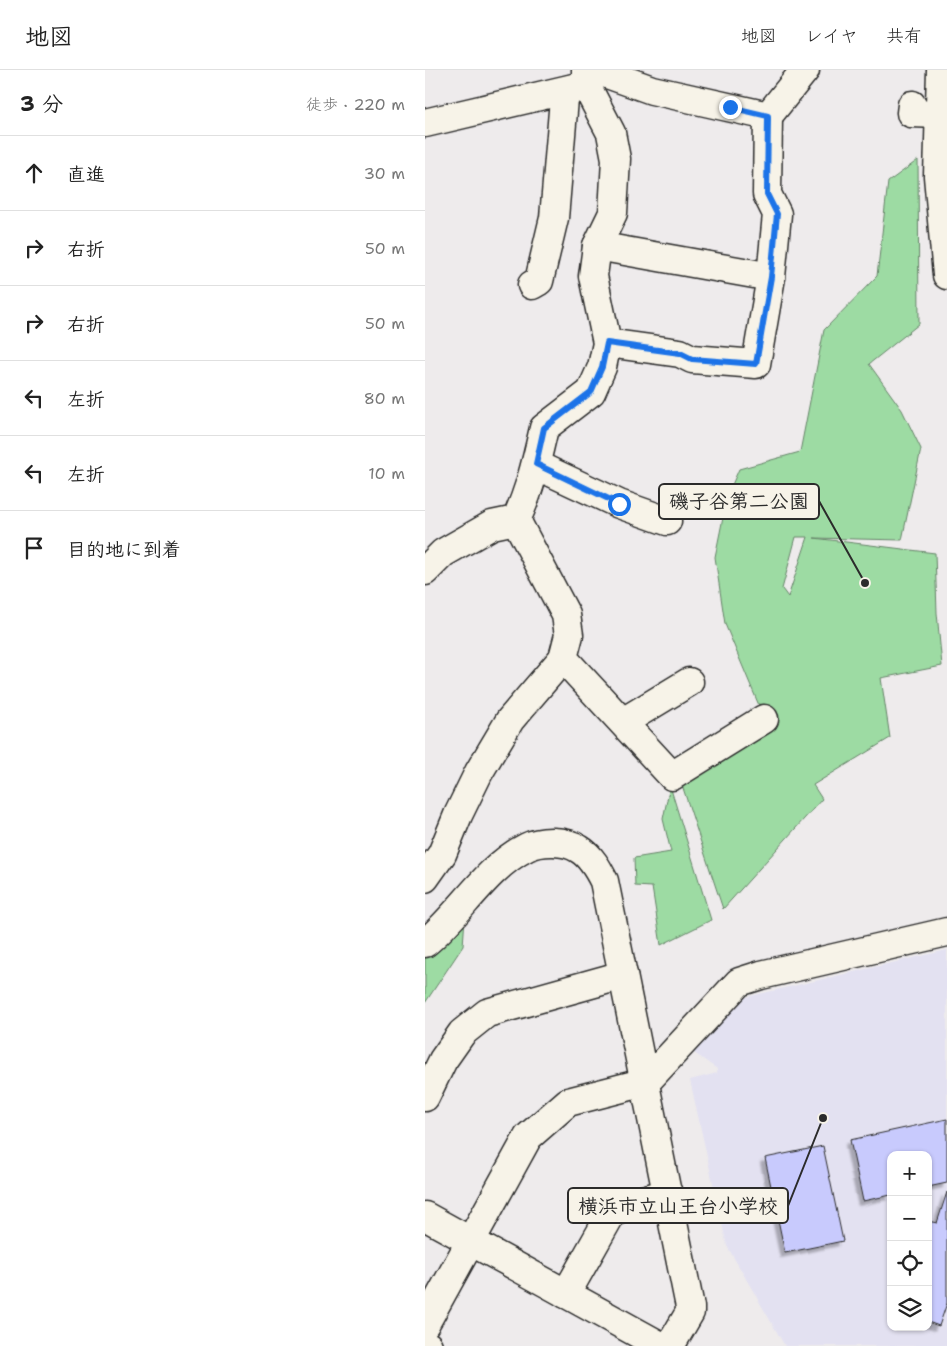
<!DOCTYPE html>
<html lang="ja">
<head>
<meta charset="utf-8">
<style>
	body { margin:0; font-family:"Shantell Sans","Klee One",sans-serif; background:#f6f6f6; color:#222 }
	.controls { position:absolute; right:15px; bottom:15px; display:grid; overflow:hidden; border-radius:10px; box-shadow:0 1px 4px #0004 }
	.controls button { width:45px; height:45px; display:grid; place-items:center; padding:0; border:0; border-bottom:1px solid #e0e0e0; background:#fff; color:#222; font:25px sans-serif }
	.stop { position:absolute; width:15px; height:15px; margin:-11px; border:4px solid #1a73e8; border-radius:50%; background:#fff }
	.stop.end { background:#1a73e8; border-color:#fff; box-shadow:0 1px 5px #0008 }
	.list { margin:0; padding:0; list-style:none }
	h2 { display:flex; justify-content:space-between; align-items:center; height:65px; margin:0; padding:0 20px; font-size:21px }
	h2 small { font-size:16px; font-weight:400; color:#767676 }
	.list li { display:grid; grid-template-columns:32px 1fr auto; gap:15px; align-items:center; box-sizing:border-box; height:75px; padding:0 20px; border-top:1px solid #e0e0e0 }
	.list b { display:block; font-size:19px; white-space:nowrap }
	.list em { font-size:16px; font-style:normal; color:#767676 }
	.icon { flex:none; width:28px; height:28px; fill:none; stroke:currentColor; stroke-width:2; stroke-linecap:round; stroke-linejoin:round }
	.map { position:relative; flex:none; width:522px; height:1276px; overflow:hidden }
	header { display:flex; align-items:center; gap:30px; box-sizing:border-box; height:70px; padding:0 25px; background:#fff; border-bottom:1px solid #e0e0e0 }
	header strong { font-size:24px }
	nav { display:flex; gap:28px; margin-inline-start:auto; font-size:18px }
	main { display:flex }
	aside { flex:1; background:#fff }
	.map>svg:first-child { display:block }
</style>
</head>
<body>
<header>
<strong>地図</strong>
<nav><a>地図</a><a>レイヤ</a><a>共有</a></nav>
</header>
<main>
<aside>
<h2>3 分<small>徒歩 · 220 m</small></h2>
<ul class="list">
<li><svg class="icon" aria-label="ahead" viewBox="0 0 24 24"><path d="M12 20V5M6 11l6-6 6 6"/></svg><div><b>直進</b></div><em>30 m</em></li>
<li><svg class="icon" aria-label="right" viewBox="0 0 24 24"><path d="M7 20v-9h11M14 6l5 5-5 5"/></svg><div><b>右折</b></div><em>50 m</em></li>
<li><svg class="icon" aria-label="right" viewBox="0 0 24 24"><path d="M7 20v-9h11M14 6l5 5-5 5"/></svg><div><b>右折</b></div><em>50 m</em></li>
<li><svg class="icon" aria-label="left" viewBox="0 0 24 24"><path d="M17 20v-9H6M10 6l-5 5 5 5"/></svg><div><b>左折</b></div><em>80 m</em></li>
<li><svg class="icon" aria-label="left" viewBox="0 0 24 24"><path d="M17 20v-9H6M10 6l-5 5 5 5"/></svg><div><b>左折</b></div><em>10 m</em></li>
<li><svg class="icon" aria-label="arrive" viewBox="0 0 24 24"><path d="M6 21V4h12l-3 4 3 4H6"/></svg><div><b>目的地に到着</b></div></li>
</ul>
</aside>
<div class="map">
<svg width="522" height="1276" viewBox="0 0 522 1276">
	<defs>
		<filter id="shadow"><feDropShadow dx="-4.5" dy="4.5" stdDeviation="1" flood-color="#0004"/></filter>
	</defs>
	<rect width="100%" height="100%" fill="#eeebec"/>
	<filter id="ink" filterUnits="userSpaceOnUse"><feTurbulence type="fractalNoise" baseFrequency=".02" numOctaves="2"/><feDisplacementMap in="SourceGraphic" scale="10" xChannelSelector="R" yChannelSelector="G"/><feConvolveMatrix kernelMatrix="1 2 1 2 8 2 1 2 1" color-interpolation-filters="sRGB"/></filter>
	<g filter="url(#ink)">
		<!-- built -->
		<path fill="#e3e1f1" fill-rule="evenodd" d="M522 880V1276H360L302 1176 265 1010 292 1003V999L268 982 317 928ZM466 1085H503V1257H466Z"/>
		<!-- green -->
		<g fill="#9ddba3" stroke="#648367" fill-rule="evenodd">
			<path d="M493 90 494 254 444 294 477 340 496 379 477 470 389 468 510 483 512 543 517 596 456 608 465 668 388 715 397 729 298 839 255 709 338 645 300 554 290 487 300 438 306 417 314 399 375 382 399 260 452 206 463 112ZM371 467H383L363 527 357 519Z"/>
			<polygon points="245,716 286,850 236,875 227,817 210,816 209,788 246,782 238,749"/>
			<polygon points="40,848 38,876 0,933 0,887 6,883"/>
		</g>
		<!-- building -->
		<g fill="#c8cafd" stroke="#2b2b2b" filter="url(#shadow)">
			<polygon points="522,1049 522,1113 503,1117 503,1085 466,1085 466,1125 438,1131 425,1070"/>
			<polygon points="398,1076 418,1171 360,1183 340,1088"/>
			<polygon points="522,1122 522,1233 514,1256 503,1252 503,1151 512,1153"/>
		</g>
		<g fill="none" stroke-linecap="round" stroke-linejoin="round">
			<!-- minor casing -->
			<g stroke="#2b2b2b" stroke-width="31">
				<g id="minor">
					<polyline points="171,0 227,20 343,46 380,0"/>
					<polyline points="516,0 513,106 522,205"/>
					<polyline points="487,35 486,43 514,44"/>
					<polyline points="0,53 157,16"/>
					<polyline points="172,176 346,207"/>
					<polyline points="107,215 114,211 129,148 139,29 146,19"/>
					<polyline points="182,273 255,283 267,289 331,294 346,207 352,144 342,124 343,46"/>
					<polyline points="111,395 194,434 242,451"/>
					<polyline points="91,450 141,545 144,565 138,588 247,706 339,649"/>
					<path d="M0 501 18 483 67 455 91 450C105 420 112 389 119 358L166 322 177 297 182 273 168 206 172 176 188 143 191 89 186 63 161 15V0"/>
					<polyline points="198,652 264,612"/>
					<polyline points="0,808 17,784 33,745 54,702 85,650 138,588"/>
					<path d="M0 873C36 844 60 798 102 777 116 770 141 770 154 779 166 786 173 799 179 811L265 1237V1242L245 1276"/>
					<polyline points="0,1027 18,990 37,963 62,943 198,905"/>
					<polyline points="0,1146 236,1276"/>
					<polyline points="141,1224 185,1146 197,1136 243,1123"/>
					<polyline points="0,1254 103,1067 143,1032 221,1012 314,912 336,905 522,862"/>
					<polyline points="0,1275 3,1276"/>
				</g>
			</g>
			<!-- minor -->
			<use href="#minor" stroke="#f7f3e8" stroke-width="28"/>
		</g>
	</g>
	<g fill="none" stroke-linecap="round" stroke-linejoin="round" filter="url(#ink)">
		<!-- route -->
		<polyline stroke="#1a73e8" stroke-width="6" points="194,434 111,394 119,358 166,322 177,297 182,273 255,283 267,289 331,294 346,207 352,144 342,124 343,46 305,37"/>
	</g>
	<!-- callouts -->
	<path fill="none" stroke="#2b2b2b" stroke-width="2" d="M440 513L394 431M398 1048L363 1136"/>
	<g fill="#2b2b2b" stroke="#f7f3e8" stroke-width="2">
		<circle cx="440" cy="513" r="5"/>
		<circle cx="398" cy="1048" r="5"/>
	</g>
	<g fill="#f7f3e8" stroke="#2b2b2b" stroke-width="2">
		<rect x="234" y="414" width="160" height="35" rx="5"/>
		<rect x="143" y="1118" width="220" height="35" rx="5"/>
	</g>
	<g font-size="20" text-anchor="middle" font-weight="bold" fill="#2b2b2b">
		<text x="314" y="438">磯子谷第二公園</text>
		<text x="253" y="1143">横浜市立山王台小学校</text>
	</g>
</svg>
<div class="controls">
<button>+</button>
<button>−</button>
<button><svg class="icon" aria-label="locate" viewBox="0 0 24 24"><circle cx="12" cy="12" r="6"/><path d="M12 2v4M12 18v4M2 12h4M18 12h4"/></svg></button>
<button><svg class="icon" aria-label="layers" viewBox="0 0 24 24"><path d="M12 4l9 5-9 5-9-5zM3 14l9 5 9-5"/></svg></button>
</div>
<div class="stop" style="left:194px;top:434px"></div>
<div class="stop end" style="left:305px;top:37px"></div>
</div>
</main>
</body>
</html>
